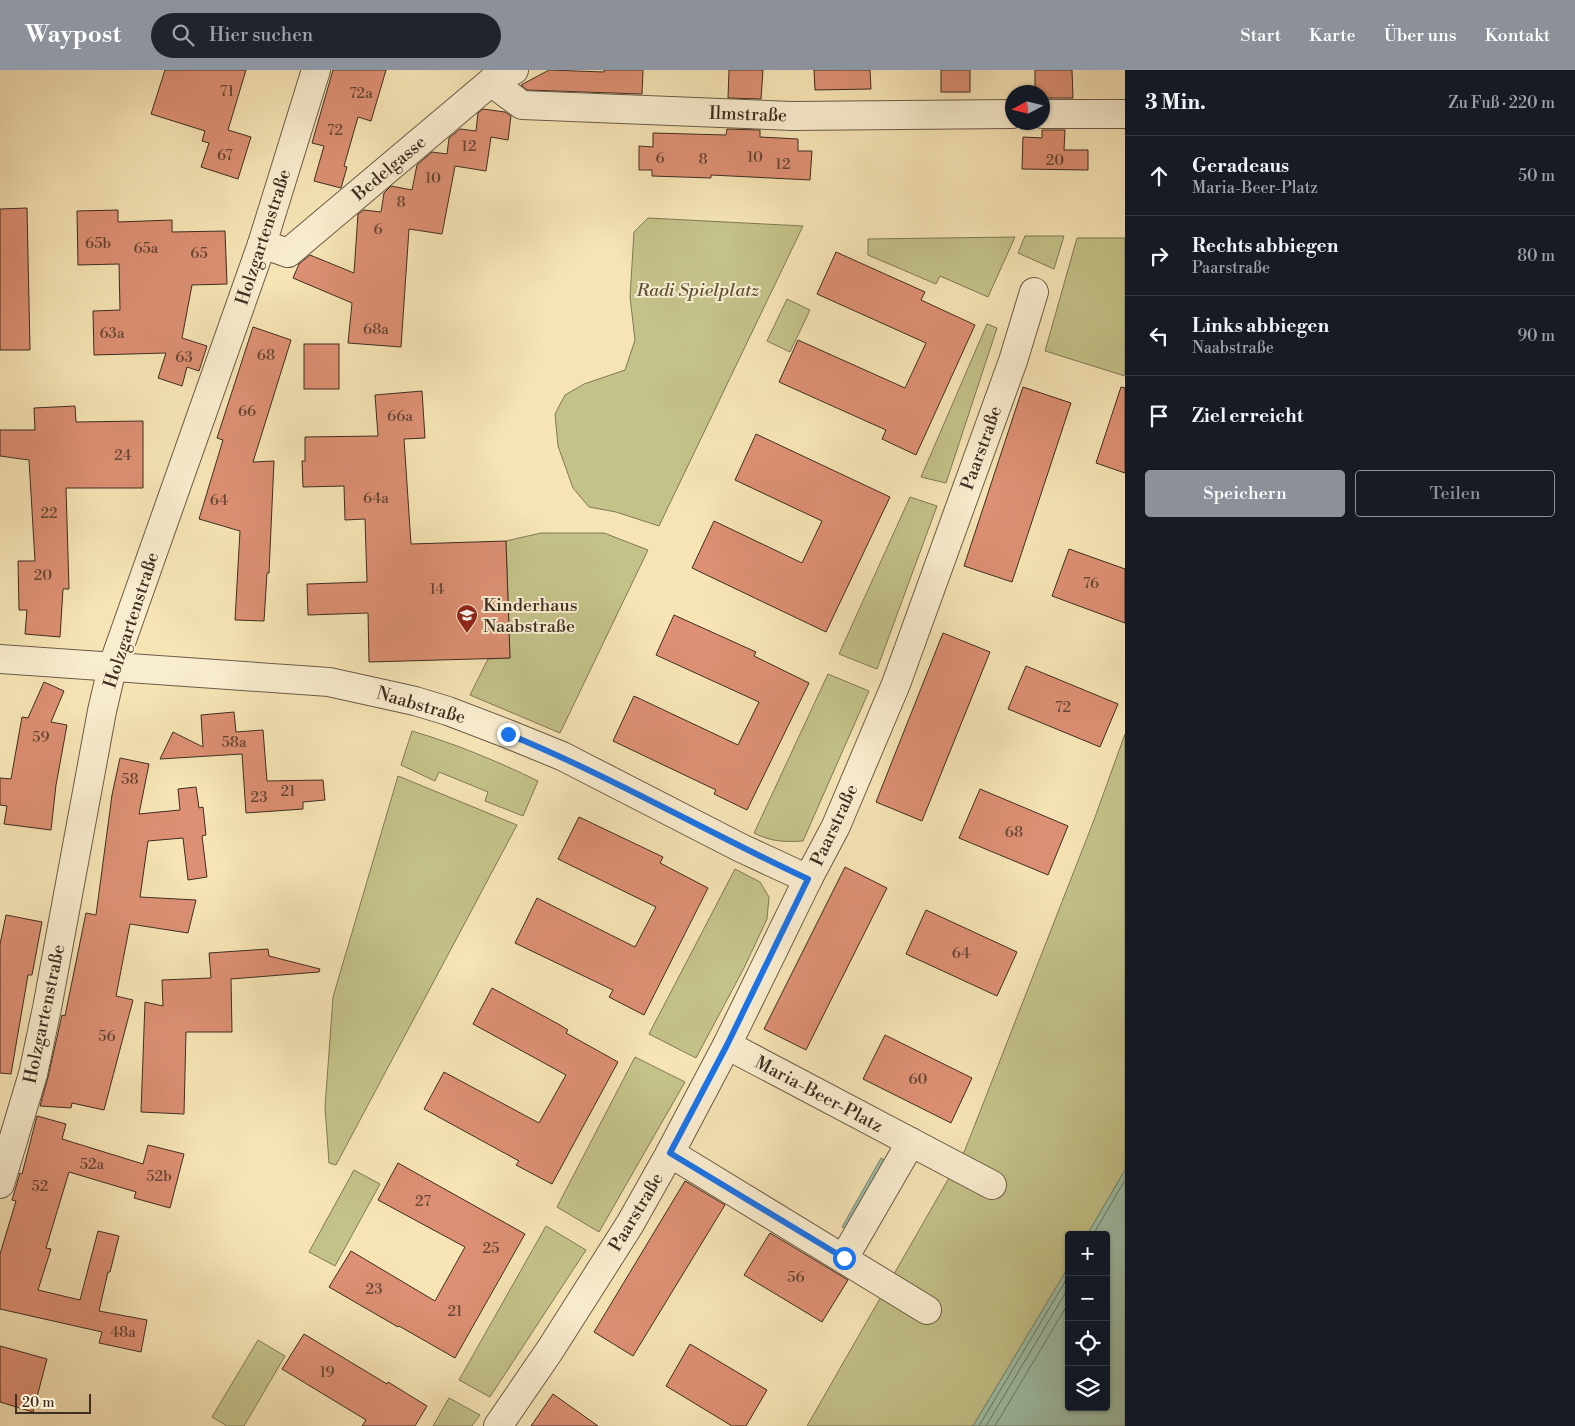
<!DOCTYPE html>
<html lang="de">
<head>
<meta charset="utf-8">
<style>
	body { margin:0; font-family:"Libre Bodoni",serif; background:#20242c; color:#f1f3f6 }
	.controls { position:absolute; right:15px; bottom:15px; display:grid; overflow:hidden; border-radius:5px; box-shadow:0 1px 4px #0004 }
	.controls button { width:45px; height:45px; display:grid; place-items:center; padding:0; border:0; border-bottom:1px solid #363941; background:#171b24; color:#f1f3f6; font:25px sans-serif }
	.compass { position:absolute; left:1005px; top:15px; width:45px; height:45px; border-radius:50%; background:#171b24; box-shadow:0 1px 4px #0004; rotate:263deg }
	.scale { position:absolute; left:15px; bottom:12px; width:76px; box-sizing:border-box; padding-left:5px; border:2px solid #3d2d22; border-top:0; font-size:14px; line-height:18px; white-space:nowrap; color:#3d2d22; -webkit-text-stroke:4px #f9edcf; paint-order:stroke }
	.stop { position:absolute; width:15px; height:15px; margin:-11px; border:4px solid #1a73e8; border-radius:50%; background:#fff }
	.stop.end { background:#1a73e8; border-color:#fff; box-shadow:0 1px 5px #0008 }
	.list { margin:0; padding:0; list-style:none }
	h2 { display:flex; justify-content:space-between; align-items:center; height:65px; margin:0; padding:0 20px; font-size:21px }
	h2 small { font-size:16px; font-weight:400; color:#9ea1a6 }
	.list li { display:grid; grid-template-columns:32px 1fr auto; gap:15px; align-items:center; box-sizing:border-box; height:80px; padding:0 20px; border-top:1px solid #363941 }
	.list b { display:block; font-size:19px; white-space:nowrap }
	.list p { margin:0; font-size:16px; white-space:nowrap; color:#9ea1a6 }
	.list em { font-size:16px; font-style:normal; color:#9ea1a6 }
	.actions { display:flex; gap:10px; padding:15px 20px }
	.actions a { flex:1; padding:11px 0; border:1px solid #8c9099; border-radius:5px; text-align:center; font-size:18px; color:#8c9099 }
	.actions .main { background:#8c9099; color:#fff }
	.icon { flex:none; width:28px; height:28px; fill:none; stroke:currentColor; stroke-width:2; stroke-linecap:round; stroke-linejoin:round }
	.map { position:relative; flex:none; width:1125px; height:1356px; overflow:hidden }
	header { display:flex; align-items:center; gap:30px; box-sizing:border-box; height:70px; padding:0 25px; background:#8c9099; color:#fff }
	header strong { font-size:24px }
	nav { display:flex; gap:28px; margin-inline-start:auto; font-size:18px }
	.search { width:350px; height:45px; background:#20242c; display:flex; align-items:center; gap:12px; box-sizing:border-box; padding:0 18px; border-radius:28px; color:#9ea1a6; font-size:19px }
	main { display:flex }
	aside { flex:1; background:#171b24 }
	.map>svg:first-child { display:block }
</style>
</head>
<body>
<header>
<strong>Waypost</strong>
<div class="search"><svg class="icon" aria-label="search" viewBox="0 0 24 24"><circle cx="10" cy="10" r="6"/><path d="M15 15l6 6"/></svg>Hier suchen</div>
<nav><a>Start</a><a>Karte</a><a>Über uns</a><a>Kontakt</a></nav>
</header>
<main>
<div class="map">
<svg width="1125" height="1356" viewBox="0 0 1125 1356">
	<rect width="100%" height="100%" fill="#f6e4b5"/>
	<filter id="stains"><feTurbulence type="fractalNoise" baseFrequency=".004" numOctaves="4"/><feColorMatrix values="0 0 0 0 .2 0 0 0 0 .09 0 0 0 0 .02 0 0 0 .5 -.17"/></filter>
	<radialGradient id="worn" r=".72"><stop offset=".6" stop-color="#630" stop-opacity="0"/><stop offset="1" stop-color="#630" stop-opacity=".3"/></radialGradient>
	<!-- green -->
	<g fill="#c3c289" stroke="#807856">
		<polygon points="648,148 803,156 659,456 616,442 589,437 573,418 558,376 555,344 565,325 584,314 625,300 635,270 630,227 634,162"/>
		<polygon points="1025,166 1064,166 1054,199 1018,183"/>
		<polygon points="1015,167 988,227 940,206 936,214 868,185 868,169"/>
		<polygon points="1077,168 1125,168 1125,306 1045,281"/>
		<polygon points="787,229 810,240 790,282 767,271"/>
		<polygon points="987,254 997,258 946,413 921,407"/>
		<polygon points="910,427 937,436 877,599 839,584"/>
		<polygon points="541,463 604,463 648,480 560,663 470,625 488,589 510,588 506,471"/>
		<path d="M828 604 869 621 803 771C784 772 772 772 754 763Z"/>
		<path d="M412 661C456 674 497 691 538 711L523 746 485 731 488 722 439 702 435 711 401 695Z"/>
		<polygon points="1125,664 1125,1100 1087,1165 1069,1165 1069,1196 973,1356 807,1356 965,1080 1094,750"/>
		<polygon points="398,706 517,755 336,1095 329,1093 325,1037 333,927"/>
		<polygon points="735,799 760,812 769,827 767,849 744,898 696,988 649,964"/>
		<polygon points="635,987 685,1012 599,1162 557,1137"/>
		<polygon points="354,1100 380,1114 335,1196 309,1182"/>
		<polygon points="546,1156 586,1180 490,1327 459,1310"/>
		<polygon points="258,1270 285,1286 244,1356 227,1356 212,1347"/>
		<polygon points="449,1328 480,1345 472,1356 433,1356"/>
	</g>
	<!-- water -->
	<g fill="#9ebfa8" stroke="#778572">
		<polygon points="881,1088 886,1091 847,1159 842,1157"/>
		<polygon points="1125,1100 1125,1356 973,1356 1069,1196 1069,1337 1106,1337 1106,1165 1087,1165"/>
	</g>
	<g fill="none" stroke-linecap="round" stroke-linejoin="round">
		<!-- shore -->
		<g stroke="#6e7665" stroke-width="1">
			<polyline points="1093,1165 1125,1110"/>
			<polyline points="979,1356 1069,1205"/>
			<polyline points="986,1356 1069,1217"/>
			<polyline points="995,1356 1069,1232"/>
		</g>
	</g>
	<!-- building -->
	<g fill="#dd9073" stroke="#3d2d22">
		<polygon points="165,0 246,0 228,60 251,67 238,109 201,97 209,73 202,71 205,61 151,44"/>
		<polygon points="333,0 386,0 371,51 358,47 344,96 347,97 341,118 314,111 324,76 312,73"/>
		<polygon points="549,0 604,2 604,0 643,0 642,24 527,20 521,15"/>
		<polygon points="729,0 763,0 761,29 728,28"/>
		<polygon points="814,0 870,0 871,19 815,20"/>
		<rect x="941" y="0" width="29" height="22"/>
		<polygon points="1035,0 1072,0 1073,28 1042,28 1042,22 1035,22"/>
		<polygon points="483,39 505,42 511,46 508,70 491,67 486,101 455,96 442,164 409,159 401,277 348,273 352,233 293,208 299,194 310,185 354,203 358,144 364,140 381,142 384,123 391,116 412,120 417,95 432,82 447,84 449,68 460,59 476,61 478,43"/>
		<polygon points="727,59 760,60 760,67 798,69 798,81 812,81 810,110 711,105 711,108 652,106 652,100 639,100 639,76 653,77 653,63 726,65"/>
		<polygon points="1042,60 1065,60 1064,80 1088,80 1088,100 1022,99 1023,67 1042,68"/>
		<polygon points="27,138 30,280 0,280 0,139"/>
		<polygon points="118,140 118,152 172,150 172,162 225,161 227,214 192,215 182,268 207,276 199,301 187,297 182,316 158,308 166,283 94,285 93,241 120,240 119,194 78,195 77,141"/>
		<polygon points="836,182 925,222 921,230 975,255 916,385 882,369 886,360 779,312 798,270 905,318 926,273 817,224"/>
		<polygon points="253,257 291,270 253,392 274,391 269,503 267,503 264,551 235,550 240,461 199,449 223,370 217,368"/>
		<rect x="304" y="274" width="35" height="45"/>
		<polygon points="1023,317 1071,333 1012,512 964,496"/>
		<polygon points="1121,317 1125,318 1125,403 1096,393"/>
		<polygon points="422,321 425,368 404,369 411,474 506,471 510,588 369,592 368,543 308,545 307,514 367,512 365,449 345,450 344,416 303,417 302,391 305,391 305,367 378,366 375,325"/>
		<polygon points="75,336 76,352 143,351 143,418 66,418 69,519 63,519 60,567 25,564 27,540 19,540 18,491 35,491 29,390 0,386 0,360 35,360 34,338"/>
		<polygon points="756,364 890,427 826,562 692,498 714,451 802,493 822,451 735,410"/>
		<polygon points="1069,479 1125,499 1125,553 1052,526"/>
		<polygon points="674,545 756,582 754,586 809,613 747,740 714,724 716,720 613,671 634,626 738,675 759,632 656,585"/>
		<polygon points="943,563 990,582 922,751 876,732"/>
		<polygon points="1026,596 1118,634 1100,677 1008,639"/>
		<polygon points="44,612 64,621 51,652 67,655 56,715 51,760 4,754 7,736 0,735 0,708 11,709 22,647 28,648"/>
		<polygon points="234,642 236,662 263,660 267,711 323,710 325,730 303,732 303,739 246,743 242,684 160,689 173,662 203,677 201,645"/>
		<polygon points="120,688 149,694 139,744 180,740 178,719 196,717 199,738 203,737 206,765 202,766 207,807 188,810 183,768 148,771 140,827 196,830 188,863 130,854 116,926 133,930 104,1040 72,1033 71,1038 40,1036 48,1007 62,945 65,946 86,843 96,845 112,725"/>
		<polygon points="980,719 1068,756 1048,805 959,768"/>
		<polygon points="579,747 663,787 660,793 708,818 644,945 609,927 613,920 515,873 537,828 635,877 656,837 558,789"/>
		<polygon points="845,797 887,818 806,980 764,959"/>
		<polygon points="926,840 1017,882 997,926 906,884"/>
		<polygon points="6,845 42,852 32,905 28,905 11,1004 0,1003 0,874"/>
		<polygon points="268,879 269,886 320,899 319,902 231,909 232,962 186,962 184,1044 141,1042 145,932 163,936 162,910 211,908 209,883"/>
		<polygon points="492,918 560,955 568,960 566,963 618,992 552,1114 516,1095 519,1091 424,1039 444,1002 539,1053 566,1005 473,954"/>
		<polygon points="885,965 972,1008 951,1053 863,1009"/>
		<polygon points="37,1046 66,1054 62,1069 143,1094 148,1075 184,1084 170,1138 134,1128 136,1122 69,1102 46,1178 51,1179 38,1220 80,1230 98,1161 119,1166 110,1202 108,1202 99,1241 147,1250 141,1282 99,1273 102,1262 0,1239 0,1184 16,1131 12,1130 20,1103 22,1104"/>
		<polygon points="398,1093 525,1164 455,1288 399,1256 398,1257 329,1217 351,1181 435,1231 465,1177 378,1130"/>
		<polygon points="685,1111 725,1135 633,1286 594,1262"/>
		<polygon points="770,1163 848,1210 822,1252 744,1205"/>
		<polygon points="304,1264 387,1314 388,1312 427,1336 415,1356 362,1356 366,1350 282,1299"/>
		<polygon points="690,1274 767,1320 746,1356 732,1356 666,1316"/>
		<polygon points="0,1276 47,1289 33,1342 0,1332"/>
		<polygon points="553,1324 598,1356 531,1356"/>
	</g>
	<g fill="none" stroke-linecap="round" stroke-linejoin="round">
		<!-- street casing -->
		<g stroke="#6b5b47" stroke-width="30">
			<g id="street">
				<polyline points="491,12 522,35 792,46 1012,44"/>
				<polyline points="1042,44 1125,44"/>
				<polyline points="262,174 288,183 491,12 514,0"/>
				<polyline points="0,589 329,612 415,631 448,641 508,664 562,686 741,778 808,809"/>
				<polyline points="727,975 992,1115"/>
				<polyline points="670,1083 927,1240"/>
				<polyline points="0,1114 33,1004 47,938 102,641 112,598 262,174 316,0"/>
				<polyline points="844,1188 911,1072"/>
				<polyline points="498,1356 550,1280 630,1154 670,1083 727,975 808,809 836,756 896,614 1013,291 1034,222"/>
			</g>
		</g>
		<!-- street -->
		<use href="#street" stroke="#f9edcf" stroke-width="28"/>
	</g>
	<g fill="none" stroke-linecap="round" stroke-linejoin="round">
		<!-- route -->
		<path stroke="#1a73e8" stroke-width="6" d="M508 664C610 706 707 762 808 809L727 975 670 1083 844 1188"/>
	</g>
	<!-- icons -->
	<defs>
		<g id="school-pin" transform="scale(1.125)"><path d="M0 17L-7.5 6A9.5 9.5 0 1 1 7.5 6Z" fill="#8f2418" stroke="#f9edcf"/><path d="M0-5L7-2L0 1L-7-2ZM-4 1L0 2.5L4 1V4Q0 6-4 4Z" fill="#fff"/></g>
	</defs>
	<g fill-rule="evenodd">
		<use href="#school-pin" x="467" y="545"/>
	</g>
	<g text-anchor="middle" stroke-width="4" stroke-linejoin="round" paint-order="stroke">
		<!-- number labels -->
		<g font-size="15" fill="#654636">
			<text x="227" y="26">71</text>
			<text x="361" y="28">72a</text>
			<text x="335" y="65">72</text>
			<text x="469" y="81">12</text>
			<text x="225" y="90">67</text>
			<text x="755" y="92">10</text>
			<text x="660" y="93">6</text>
			<text x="703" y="94">8</text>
			<text x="1055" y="95">20</text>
			<text x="783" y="99">12</text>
			<text x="433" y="113">10</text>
			<text x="401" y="137">8</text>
			<text x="378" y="164">6</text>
			<text x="98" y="178">65b</text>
			<text x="146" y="183">65a</text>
			<text x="199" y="188">65</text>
			<text x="376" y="264">68a</text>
			<text x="112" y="268">63a</text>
			<text x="266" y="290">68</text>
			<text x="184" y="292">63</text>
			<text x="247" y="346">66</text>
			<text x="400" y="351">66a</text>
			<text x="123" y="390">24</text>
			<text x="376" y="433">64a</text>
			<text x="219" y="435">64</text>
			<text x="49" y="448">22</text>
			<text x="43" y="510">20</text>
			<text x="1091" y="518">76</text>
			<text x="437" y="524">14</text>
			<text x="1063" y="642">72</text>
			<text x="41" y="672">59</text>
			<text x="234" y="677">58a</text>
			<text x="130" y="714">58</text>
			<text x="288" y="726">21</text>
			<text x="259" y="732">23</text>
			<text x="1014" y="767">68</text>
			<text x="961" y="888">64</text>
			<text x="107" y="971">56</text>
			<text x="918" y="1014">60</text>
			<text x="92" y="1099">52a</text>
			<text x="159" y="1111">52b</text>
			<text x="40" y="1121">52</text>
			<text x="423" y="1136">27</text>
			<text x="491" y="1183">25</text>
			<text x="796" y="1212">56</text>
			<text x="374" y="1224">23</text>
			<text x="455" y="1246">21</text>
			<text x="123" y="1267">48a</text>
			<text x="327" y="1307">19</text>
		</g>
		<!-- street labels -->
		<g font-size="18" fill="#3d2d22" stroke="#f9edcf">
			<text transform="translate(748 44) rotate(2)" y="6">Ilmstraße</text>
			<text transform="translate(389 98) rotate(-40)" y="6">Bedelgasse</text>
			<text transform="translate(263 167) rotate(-72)" y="6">Holzgartenstraße</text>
			<text transform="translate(981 378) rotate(-70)" y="6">Paarstraße</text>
			<text transform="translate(131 550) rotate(-72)" y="6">Holzgartenstraße</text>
			<text transform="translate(421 635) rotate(16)" y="6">Naabstraße</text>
			<text transform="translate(834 755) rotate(-65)" y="6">Paarstraße</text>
			<text transform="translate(44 944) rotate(-78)" y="6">Holzgartenstraße</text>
			<text transform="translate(819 1024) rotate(28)" y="6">Maria-Beer-Platz</text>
			<text transform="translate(636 1142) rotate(-59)" y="6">Paarstraße</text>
		</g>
		<!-- park labels -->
		<g font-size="18" font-style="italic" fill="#5e523c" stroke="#f9edcf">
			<text x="698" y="226">Radi Spielplatz</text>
		</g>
		<!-- poi labels -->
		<g font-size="18" fill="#3d2d22" stroke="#f9edcf" text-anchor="start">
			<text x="483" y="541">Kinderhaus<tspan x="483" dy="21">Naabstraße</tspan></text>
		</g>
	</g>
	<rect width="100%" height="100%" filter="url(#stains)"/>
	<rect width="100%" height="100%" fill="url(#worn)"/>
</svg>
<div class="controls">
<button>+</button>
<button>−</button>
<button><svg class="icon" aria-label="locate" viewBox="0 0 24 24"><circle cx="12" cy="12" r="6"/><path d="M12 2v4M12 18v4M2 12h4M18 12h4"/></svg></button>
<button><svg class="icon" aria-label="layers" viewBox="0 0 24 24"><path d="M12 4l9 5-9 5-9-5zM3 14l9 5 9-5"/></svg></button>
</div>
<svg class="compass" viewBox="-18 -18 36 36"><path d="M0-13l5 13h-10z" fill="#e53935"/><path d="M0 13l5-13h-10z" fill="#9ea1a6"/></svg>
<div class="scale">20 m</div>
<div class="stop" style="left:844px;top:1188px"></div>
<div class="stop end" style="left:508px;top:664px"></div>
</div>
<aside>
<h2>3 Min.<small>Zu Fuß · 220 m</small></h2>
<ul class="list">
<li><svg class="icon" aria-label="ahead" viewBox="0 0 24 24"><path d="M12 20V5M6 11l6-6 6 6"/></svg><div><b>Geradeaus</b><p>Maria-Beer-Platz</p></div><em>50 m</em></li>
<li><svg class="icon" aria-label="right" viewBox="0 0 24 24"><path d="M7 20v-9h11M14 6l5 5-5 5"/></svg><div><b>Rechts abbiegen</b><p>Paarstraße</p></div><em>80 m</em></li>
<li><svg class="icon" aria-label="left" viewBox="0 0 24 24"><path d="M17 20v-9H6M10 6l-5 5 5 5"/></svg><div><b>Links abbiegen</b><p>Naabstraße</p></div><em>90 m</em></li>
<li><svg class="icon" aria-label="arrive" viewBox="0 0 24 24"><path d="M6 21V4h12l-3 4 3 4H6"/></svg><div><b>Ziel erreicht</b></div></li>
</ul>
<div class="actions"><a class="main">Speichern</a><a>Teilen</a></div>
</aside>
</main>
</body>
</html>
